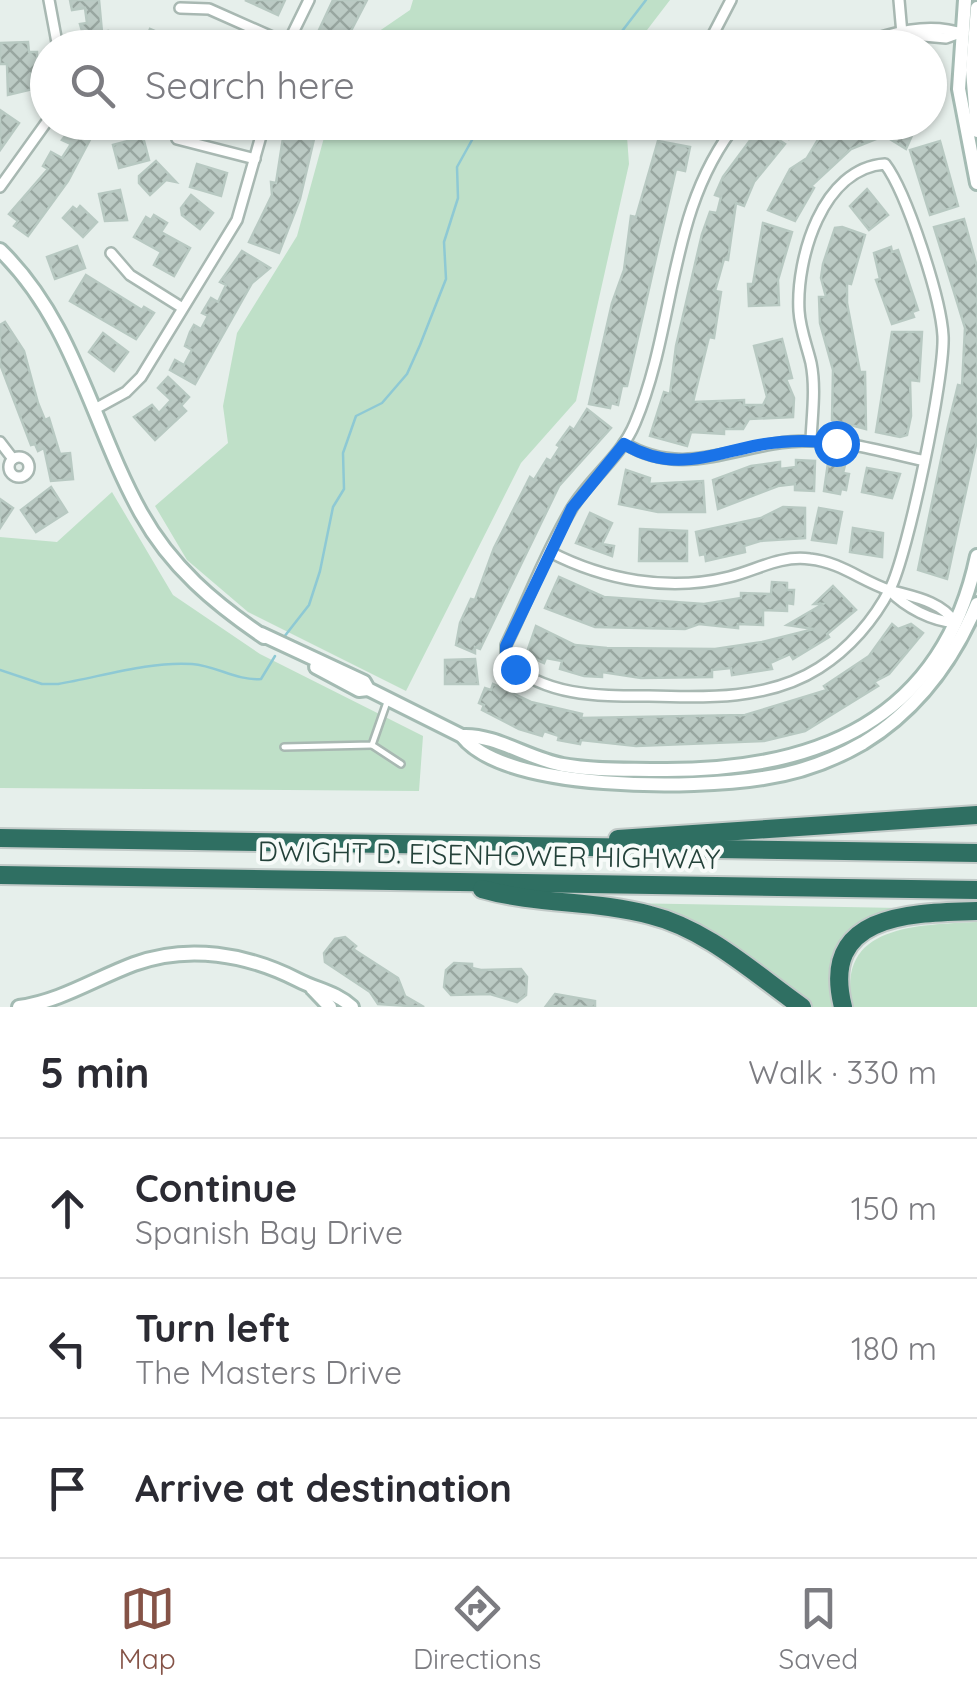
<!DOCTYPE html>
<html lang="en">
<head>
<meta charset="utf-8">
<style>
	body { margin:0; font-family:Quicksand,sans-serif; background:#f2f2f3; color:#2b2b33 }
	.stop { position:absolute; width:30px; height:30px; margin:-22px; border:8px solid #1a73e8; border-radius:50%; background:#fff }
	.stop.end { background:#1a73e8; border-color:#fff; box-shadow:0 2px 10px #0008 }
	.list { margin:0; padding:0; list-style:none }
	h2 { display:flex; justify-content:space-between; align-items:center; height:130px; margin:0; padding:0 40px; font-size:42px }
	h2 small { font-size:32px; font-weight:400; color:#7c7c81 }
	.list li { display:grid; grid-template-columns:65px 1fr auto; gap:30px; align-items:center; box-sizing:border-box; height:140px; padding:0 40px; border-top:2px solid #e1e1e2 }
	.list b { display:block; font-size:38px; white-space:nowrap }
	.list p { margin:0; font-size:32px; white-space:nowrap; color:#7c7c81 }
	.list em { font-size:32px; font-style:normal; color:#7c7c81 }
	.icon { flex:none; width:55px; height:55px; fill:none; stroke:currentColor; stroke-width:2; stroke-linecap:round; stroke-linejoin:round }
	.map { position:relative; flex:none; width:977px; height:1007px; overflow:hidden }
	.search { position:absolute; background:#fff; box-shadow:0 2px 8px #0004; left:30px; right:30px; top:30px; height:110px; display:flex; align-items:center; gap:25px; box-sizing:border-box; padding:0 35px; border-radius:55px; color:#7c7c81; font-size:38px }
	.sheet { height:550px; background:#fff }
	nav { display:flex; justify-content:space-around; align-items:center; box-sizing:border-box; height:140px; border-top:2px solid #e1e1e2; background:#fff; font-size:28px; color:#7c7c81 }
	nav a { display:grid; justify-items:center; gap:5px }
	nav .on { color:#855347 }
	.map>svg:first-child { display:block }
</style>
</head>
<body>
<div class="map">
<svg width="977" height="1007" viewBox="0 0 977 1007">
	<defs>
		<pattern id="building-cross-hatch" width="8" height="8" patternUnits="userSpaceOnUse" patternTransform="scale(2.5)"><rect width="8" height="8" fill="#bbcac4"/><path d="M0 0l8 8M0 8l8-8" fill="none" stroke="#98a6a0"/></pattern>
	</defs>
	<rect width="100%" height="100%" fill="#e6efeb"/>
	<!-- green -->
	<g fill="#bfe0c8">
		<polygon points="413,0 670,0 634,47 356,47 410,10"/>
		<polygon points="328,123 626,123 629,164 576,401 521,463 406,691 248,612 187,560 155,506 228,443 223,406 237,333 297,236"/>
		<polygon points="112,492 173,595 260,654 423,736 419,791 0,788 0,537 57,542"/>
		<polygon points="623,903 900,908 855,931 836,1007 813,1007 704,932"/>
		<path d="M977 922V1007H853C834 924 919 925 977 922Z"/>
	</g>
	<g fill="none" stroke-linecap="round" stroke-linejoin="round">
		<!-- stream -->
		<g stroke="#8ec9d4" stroke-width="2.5">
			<polyline points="609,48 646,0"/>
			<polyline points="284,637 309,605 320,571 333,507 344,489 343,453 356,416 382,403 407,374 420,345 446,279 444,242 458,198 457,167 482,122"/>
			<path d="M0 670 42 684H58C100 677 149 661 192 664 217 666 237 681 261 679L275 656"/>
		</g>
	</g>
	<!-- building -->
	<g fill="url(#building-cross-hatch)" stroke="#b8c9c2" stroke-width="2.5">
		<polygon points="70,0 99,0 102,32 108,31 109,42 86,45 80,24 87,23 85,8 72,10"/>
		<polygon points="245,0 285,0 278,15"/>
		<polygon points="333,0 367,0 342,48 317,48 312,45"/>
		<polygon points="150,29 182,43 184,36 208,44 211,35 242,47 133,48 139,33 147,36"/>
		<polygon points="28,42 29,52 37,52 37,88 8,95 7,64 0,64 0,43"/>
		<polygon points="0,110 19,123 0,150"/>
		<polygon points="210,122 245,122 242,133"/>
		<polygon points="291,122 318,122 300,199 279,253 249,242 272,195 271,182 276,183 285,125"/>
		<polygon points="775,122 809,122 789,139"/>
		<polygon points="856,122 869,122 876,139 851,149 811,186 814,188 795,221 768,210 790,169 807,158 819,138"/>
		<polygon points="891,122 918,122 906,149 885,136"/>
		<polygon points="75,123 94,132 68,181 28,236 14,226 18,221 9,214 48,169 43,166 51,152 62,158 71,144 62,140"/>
		<polygon points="760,127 785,144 754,182 744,206 736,203 728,260 724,259 715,291 721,292 714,338 709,337 693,402 744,400 744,405 763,405 767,397 754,346 782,339 792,378 786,379 794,398 793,417 749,419 743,429 724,429 724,434 691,432 687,446 650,436 664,392 670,394 676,346 702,234 710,212 717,213 721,197 715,195 723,177"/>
		<polygon points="143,137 149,160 119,168 113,145"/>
		<polygon points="658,141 690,147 685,171 676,169 627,386 622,386 618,405 611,403 610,408 589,404 612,303 624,270 631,216 636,217"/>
		<polygon points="940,141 958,206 930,215 910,150"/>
		<polygon points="156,161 176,182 166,180 150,195 139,183 139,176"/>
		<polygon points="197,164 227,173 221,196 190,187"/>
		<polygon points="867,189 888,215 869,230 850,206"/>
		<polygon points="120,190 127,220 105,221 99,194"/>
		<polygon points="191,195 213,213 200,229 182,215 181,208"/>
		<polygon points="80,206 97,222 83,237 63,218 73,207 77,210"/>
		<polygon points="154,215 167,223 161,232 190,248 174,276 154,265 161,252 134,237 146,217 151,220"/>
		<polygon points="964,219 977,267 977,440 947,579 918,570 948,426 958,385 962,386 965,328 934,227"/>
		<polygon points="763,223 792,232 778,280 779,305 749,306 748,284 753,284"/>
		<polygon points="842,227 865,235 851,284 847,283 847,303 860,372 865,372 866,429 832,420 833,370 820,323 819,297 826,297 821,278 823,264 835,228"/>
		<polygon points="77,246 85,268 55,279 47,257"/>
		<polygon points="891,247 892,252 898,250 918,310 912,312 914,317 892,324 876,280 880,279 874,253"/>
		<polygon points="242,251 270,268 252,283 195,384 170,370 175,360 184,365 192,350 185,346 190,332 194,325 201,329 208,316 202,313 211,298 218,302 226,285 220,282"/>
		<polygon points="86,275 142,310 144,307 154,313 136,339 70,301"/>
		<polygon points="5,322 24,351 38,403 45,420 49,418 60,454 70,453 73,479 51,481 44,448 38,451 35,444 31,445 0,364 0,325"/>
		<polygon points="892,332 922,332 919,381 910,380 911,416 907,435 900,437 876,432"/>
		<polygon points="103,333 128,352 114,371 89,352"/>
		<polygon points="168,377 189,397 181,406 186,411 155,440 134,417 152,405 159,413 171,400 158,388"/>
		<polygon points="587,409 611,428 559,486 480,649 475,647 475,653 456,645 460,623 471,599 475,600 494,548 530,477 534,480 547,459 551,461 560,447 557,445 570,427 574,430"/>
		<polygon points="796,460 815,461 814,491 795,490 795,484 778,486 718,509 713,480 751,466 780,462 780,469 796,467"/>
		<polygon points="828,463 845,465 843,473 849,474 846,490 841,489 840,494 824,491"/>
		<polygon points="867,468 900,474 892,498 862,492"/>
		<polygon points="626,470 650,478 649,484 703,481 705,512 658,512 619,504"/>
		<polygon points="51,487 67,512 36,532 21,510"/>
		<polygon points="0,499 13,508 0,528"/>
		<polygon points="783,507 805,508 805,538 760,541 744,546 745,552 706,561 705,554 700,555 696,532 761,518"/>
		<polygon points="819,508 842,512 836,543 812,540"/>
		<polygon points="590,513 612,523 602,544 614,546 612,556 576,543"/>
		<polygon points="853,528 883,533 882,557 850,552"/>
		<polygon points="640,529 687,531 687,561 639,561"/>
		<polygon points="559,577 604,597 704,604 741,598 741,593 771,594 772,582 787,583 787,590 794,590 793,604 787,603 787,611 763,610 763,625 738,624 738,628 699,624 685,629 595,627 545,608"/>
		<polygon points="833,586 856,610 827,634 829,637 793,659 790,654 770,663 772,669 732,675 731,668 712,670 712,677 641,678 602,672 602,677 584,676 560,669 562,661 546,658 544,663 526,655 536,626 575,645 607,648 715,649 762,642 814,629 787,625 823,604 814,604"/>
		<polygon points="892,624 898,629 911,624 923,633 889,674 874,682 878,686 805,731 764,741 636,746 581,740 580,744 558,740 559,736 544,731 542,736 519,729 482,710 484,705 479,703 485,688 491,690 493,684 531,702 582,714 581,718 745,715 827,690 824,686 869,656"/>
		<polygon points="475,659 478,684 445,684 445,660"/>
		<polygon points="345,937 356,946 353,949 398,978 405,996 424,1007 378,1004 370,992 325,962 324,953 335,939"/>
		<polygon points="454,963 472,964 472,968 481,970 521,969 527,977 526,995 517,1002 490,994 451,995 444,987 446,970"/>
		<polygon points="555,994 595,1001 595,1007 546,1006"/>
	</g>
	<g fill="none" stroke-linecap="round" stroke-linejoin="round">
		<!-- lane casing -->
		<g stroke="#a8b8b2" stroke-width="10">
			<g id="lane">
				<polyline points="372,745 401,764"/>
				<polyline points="284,747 372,745 387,702"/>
			</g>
		</g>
		<!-- street casing -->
		<g stroke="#a8b8b2" stroke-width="14">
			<g id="street">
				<polyline points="49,0 58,48"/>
				<polyline points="899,0 902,34"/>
				<polyline points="180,8 209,9 288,44"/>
				<polyline points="902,34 946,38 960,33"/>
				<polyline points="287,45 309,0"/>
				<polyline points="706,48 731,0"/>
				<path d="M846 48C886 35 925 20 964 34"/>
				<path d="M738 122C667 209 677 324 635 423 621 457 591 477 572 508 546 551 528 600 506 645V660C544 697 600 696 649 696 706 698 769 700 819 668 849 649 874 620 890 589 908 554 945 376 943 336 941 299 907 193 885 164 822 168 796 259 799 311 800 329 807 346 811 363 816 388 812 416 811 440"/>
				<polyline points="177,139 255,159"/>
				<polyline points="0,187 48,120"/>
				<polyline points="111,253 130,275 181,307"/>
				<polyline points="95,409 126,392 141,377 237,220 265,122"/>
				<polyline points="0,442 13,459"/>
				<path d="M624 443C685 481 742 441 806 441 844 440 884 452 921 460"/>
				<circle cx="19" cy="467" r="10"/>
				<path d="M550 552C604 580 669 592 729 577 757 570 780 555 810 559 840 562 862 581 889 590 913 597 939 600 955 622"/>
				<path d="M889 590C906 608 932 621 956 623"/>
			</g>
		</g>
		<!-- secondary casing -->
		<g stroke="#a4bbb3" stroke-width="18">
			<g id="secondary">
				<polyline points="965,0 959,89 977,183"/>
				<polyline points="977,8 972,70 977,131"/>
				<path d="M0 250C75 323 92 425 141 513 171 567 214 603 264 637"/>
				<path d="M261 634 364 682 368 689 462 736C506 792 696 789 763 778 798 773 832 761 863 743 917 710 953 661 977 604"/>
				<polyline points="316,667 359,690 368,689"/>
				<path d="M462 736C495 734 529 759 563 765 596 771 629 769 662 770 815 771 942 722 977 556"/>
				<polyline points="312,988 330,1007"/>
				<path d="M19 1007C61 1001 94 979 134 964 188 944 247 954 298 980 317 990 336 992 352 1007"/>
			</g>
		</g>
		<!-- highway casing -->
		<g stroke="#c2cac8" stroke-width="22">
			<g id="highway">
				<polyline points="0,838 977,853"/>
				<polyline points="618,839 977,815"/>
				<polyline points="0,875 977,890"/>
				<path d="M482 889C537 905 595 900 650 915 707 929 755 974 802 1007"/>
				<path d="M843 1007C819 912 913 913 977 911"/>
			</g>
		</g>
		<!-- lane -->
		<use href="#lane" stroke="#fff" stroke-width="5"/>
		<!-- street -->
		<use href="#street" stroke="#fff" stroke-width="9"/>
		<!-- secondary -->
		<use href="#secondary" stroke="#fff" stroke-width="12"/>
		<!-- highway -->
		<use href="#highway" stroke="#2f6f62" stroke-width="18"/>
	</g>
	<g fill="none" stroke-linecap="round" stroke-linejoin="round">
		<!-- route -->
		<path stroke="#1a73e8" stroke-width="12" d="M515 669 506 660V646L572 508 624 444C673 473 708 455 759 445 785 440 810 440 836 443"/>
	</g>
	<g text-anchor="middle" stroke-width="8" stroke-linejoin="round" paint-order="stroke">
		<!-- street labels -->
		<g font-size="28" fill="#24423a" stroke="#f7fbf9">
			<text transform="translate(489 855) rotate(1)" y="10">DWIGHT D. EISENHOWER HIGHWAY</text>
		</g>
	</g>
</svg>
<div class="stop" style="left:836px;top:443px"></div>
<div class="stop end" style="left:515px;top:669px"></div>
<div class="search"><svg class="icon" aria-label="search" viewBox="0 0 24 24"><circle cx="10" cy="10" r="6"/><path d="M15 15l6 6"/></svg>Search here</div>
</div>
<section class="sheet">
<h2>5 min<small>Walk · 330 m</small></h2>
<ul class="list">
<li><svg class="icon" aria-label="ahead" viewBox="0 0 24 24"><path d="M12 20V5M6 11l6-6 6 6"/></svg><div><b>Continue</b><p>Spanish Bay Drive</p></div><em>150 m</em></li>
<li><svg class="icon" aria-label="left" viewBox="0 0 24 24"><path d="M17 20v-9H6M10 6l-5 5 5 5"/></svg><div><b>Turn left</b><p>The Masters Drive</p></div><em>180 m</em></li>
<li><svg class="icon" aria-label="arrive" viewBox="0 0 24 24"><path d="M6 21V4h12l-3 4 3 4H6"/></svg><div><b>Arrive at destination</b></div></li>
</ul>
</section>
<nav>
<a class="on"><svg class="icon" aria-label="map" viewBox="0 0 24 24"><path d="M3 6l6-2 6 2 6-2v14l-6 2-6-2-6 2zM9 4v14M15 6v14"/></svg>Map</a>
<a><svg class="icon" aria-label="directions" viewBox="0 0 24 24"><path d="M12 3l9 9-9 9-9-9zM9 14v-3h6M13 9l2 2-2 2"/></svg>Directions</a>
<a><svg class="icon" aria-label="saved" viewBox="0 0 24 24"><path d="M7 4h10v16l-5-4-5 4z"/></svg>Saved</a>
</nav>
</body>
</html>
